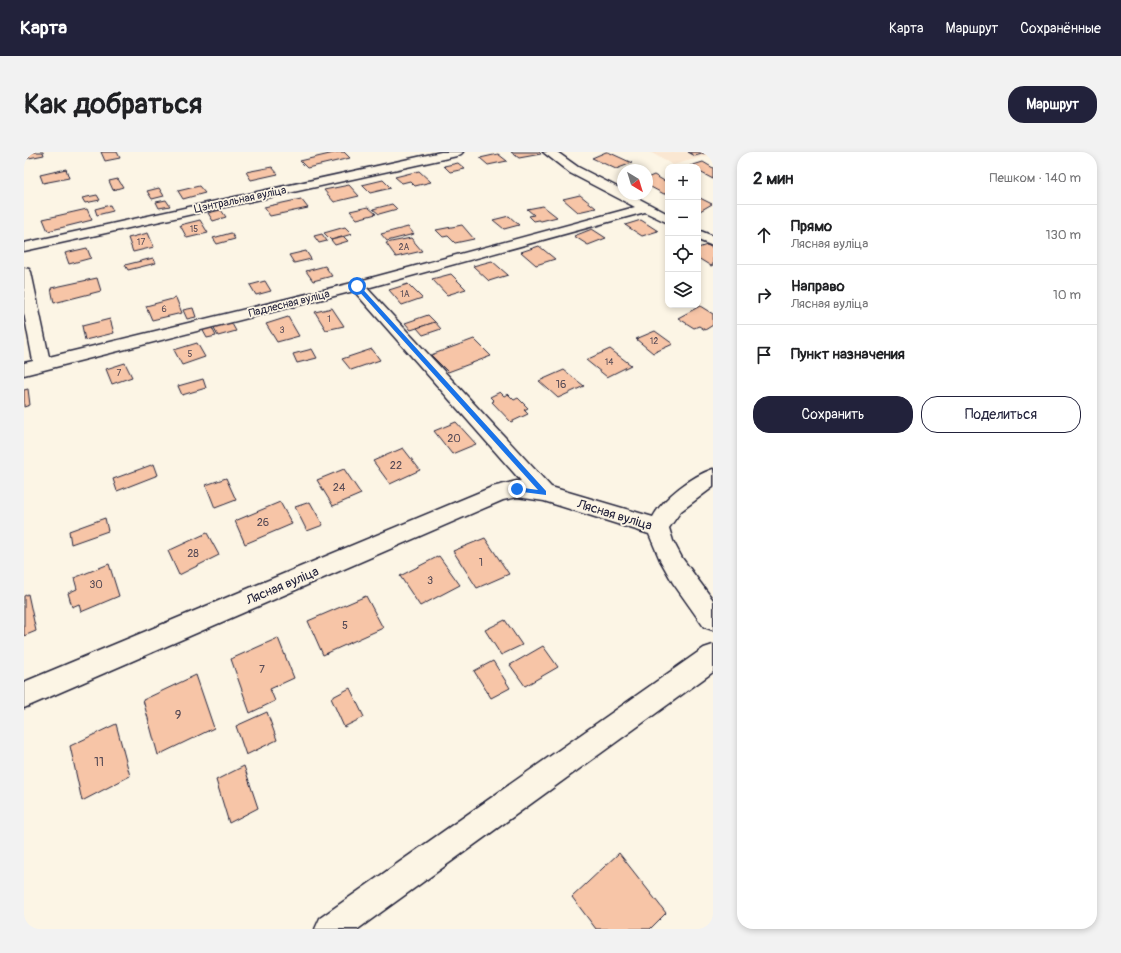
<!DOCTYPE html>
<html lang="ru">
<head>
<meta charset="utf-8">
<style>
	body { margin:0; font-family:Pangolin,sans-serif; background:#f2f2f2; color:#202124 }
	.controls { position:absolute; right:12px; top:12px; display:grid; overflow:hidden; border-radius:8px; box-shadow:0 2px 6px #0003 }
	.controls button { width:36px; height:36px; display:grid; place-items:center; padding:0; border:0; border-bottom:1px solid #e0e0e0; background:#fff; color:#202124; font:20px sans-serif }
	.compass { position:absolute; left:593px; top:12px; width:36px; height:36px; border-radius:50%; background:#fff; box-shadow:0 2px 6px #0003; rotate:142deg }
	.stop { position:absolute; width:12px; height:12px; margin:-9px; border:3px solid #1a73e8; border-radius:50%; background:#fff }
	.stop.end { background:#1a73e8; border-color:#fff; box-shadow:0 1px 4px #0008 }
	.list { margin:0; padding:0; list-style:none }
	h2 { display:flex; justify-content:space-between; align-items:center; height:52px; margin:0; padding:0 16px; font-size:17px }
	h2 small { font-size:13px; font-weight:400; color:#757577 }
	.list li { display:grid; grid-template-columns:26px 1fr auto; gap:12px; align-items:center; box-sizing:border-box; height:60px; padding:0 16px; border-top:1px solid #e0e0e0 }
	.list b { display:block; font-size:15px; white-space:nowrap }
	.list p { margin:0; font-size:13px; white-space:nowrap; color:#757577 }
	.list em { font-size:13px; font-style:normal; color:#757577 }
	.actions { display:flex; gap:8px; padding:12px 16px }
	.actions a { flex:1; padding:9px 0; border:1px solid #22223b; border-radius:16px; text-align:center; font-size:14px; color:#22223b }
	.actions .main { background:#22223b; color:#fff }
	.icon { flex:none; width:22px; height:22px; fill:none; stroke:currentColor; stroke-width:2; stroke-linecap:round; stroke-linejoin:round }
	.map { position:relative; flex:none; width:689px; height:777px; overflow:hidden; border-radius:16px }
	header { display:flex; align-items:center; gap:24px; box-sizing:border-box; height:56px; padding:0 20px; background:#22223b; color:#fff }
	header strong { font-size:19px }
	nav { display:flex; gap:22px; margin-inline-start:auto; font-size:14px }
	.intro { display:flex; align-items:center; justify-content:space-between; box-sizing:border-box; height:96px; padding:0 24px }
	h1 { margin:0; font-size:28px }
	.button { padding:10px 18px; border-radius:16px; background:#22223b; color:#fff; font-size:14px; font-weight:700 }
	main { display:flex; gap:24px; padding:0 24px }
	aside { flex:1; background:#fff; border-radius:16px; box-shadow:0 2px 6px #0003 }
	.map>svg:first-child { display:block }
</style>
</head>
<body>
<header>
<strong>Карта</strong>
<nav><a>Карта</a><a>Маршрут</a><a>Сохранённые</a></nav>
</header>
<div class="intro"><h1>Как добраться</h1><a class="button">Маршрут</a></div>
<main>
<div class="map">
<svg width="689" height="777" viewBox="0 0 689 777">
	<rect width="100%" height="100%" fill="#fcf5e5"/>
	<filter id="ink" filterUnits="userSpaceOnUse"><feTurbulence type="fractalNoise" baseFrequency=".025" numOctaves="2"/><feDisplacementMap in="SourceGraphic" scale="8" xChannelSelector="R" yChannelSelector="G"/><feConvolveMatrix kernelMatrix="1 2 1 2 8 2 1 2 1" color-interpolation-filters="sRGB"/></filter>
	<g filter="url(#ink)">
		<!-- built -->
		<polygon fill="#fae7d2" points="626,0 689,0 689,2 649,13"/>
		<!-- building -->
		<g fill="#f7c5a7" stroke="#22223b">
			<polygon points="0,0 19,0 20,3 0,7"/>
			<polygon points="77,0 93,0 96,6 81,9"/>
			<polygon points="314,0 320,0 326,6 283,16 276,9"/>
			<polygon points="487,0 515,0 517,2 495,6"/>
			<polygon points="582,0 584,0 608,11 592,17 568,6"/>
			<polygon points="664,0 685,0 671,4"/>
			<polygon points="474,2 483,9 464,13 456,6"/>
			<polygon points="679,10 689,16 689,27 674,19 674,15 666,14"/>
			<polygon points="434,11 441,17 426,20 420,14"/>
			<polygon points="248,15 254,22 227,28 222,20"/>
			<polygon points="42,17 45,26 19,31 16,23"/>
			<polygon points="395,19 407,30 391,34 386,29 378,31 371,25"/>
			<polygon points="630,23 644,31 644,41 640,42 623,33 623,26"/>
			<polygon points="94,27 99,35 89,38 85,29"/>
			<polygon points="359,28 367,36 346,41 338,33"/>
			<polygon points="325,33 335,44 310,50 300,38"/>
			<polygon points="175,34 181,41 159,47 154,39"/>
			<polygon points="135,36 140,44 128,47 123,39"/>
			<polygon points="73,43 76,48 61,51 58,46"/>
			<polygon points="556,43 572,56 554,60 539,47"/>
			<polygon points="674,45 688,52 676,59 674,58"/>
			<polygon points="277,47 284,56 246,64 240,55"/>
			<polygon points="142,48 146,54 135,56 132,50"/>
			<polygon points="368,52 373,57 355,62 349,57"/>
			<polygon points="86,53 89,59 73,63 71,57"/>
			<polygon points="519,54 533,65 517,69 515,68 510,69 505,64 510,63 503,57"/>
			<polygon points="344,55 352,62 333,67 326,59"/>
			<polygon points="63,57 68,68 24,79 19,67"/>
			<polygon points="197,58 202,65 189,69 184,61"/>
			<polygon points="485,64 495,73 480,77 469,68"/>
			<polygon points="176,68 184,81 163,86 156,73"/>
			<polygon points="617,68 634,79 618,84 601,73"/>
			<polygon points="438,73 450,87 431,91 424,84 419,85 412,78"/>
			<polygon points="321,75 328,82 307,88 300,81"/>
			<polygon points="384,75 390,82 363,89 357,82"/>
			<polygon points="568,77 582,86 564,93 550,84"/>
			<polygon points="124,81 130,95 109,100 104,86"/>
			<polygon points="207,81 211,87 193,92 189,86"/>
			<polygon points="298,82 303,89 295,91 290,84"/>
			<polygon points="320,85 324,89 311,93 307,88"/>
			<polygon points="387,86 398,99 372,105 362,91"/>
			<polygon points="683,93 689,96 689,113 687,114 674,106 674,96"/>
			<polygon points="515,94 531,107 512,113 497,100"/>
			<polygon points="63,96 67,106 45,112 41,101"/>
			<polygon points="282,99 287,107 270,111 265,103"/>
			<polygon points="129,106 132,111 104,118 101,113"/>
			<polygon points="468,109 484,123 465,129 449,114"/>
			<polygon points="301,114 308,124 289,129 282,119"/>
			<polygon points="427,122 442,137 423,143 408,127"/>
			<polygon points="73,126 77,139 30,151 27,136"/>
			<polygon points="241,129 247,139 232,143 226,133"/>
			<polygon points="384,132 398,146 378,153 365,138"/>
			<polygon points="152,146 158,161 128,168 122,154"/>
			<polygon points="676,154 689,162 689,173 681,178 675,174 670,176 654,166"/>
			<polygon points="169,156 172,165 163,167 159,158"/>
			<polygon points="308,156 320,174 302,178 291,160"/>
			<polygon points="404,163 411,170 387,178 381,171"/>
			<polygon points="264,165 275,184 253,190 242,172"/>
			<polygon points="86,167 90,181 61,188 58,174"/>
			<polygon points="207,170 212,179 194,184 189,175"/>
			<polygon points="411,170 417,177 399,183 393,176"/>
			<polygon points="187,174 192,184 183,186 178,177"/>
			<polygon points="631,179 649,192 629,201 612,187"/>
			<polygon points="450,187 467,204 424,220 407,203"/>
			<polygon points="173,191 181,205 158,213 150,198"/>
			<polygon points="288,197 293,206 273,211 269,202"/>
			<polygon points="348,197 356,208 327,218 318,207"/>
			<polygon points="586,197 607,213 583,225 562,208"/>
			<polygon points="101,211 108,225 88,232 82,217"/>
			<polygon points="540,218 560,234 534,246 515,229"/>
			<polygon points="179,227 182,236 158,243 154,234"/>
			<polygon points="4,237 6,253 0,255 0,238"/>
			<polygon points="476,240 480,244 484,242 490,248 494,246 504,256 500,258 504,262 487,270 468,250 470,249 466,245"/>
			<polygon points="432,270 452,292 428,302 410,279"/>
			<polygon points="379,296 396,318 366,332 349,309"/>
			<polygon points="130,312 134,323 93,339 89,327"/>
			<polygon points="320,317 337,342 309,354 293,328"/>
			<polygon points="202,326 212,348 191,356 182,333"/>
			<polygon points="256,350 268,372 221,392 211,369"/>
			<polygon points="286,350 299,373 283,379 271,355"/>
			<polygon points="81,366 84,379 47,392 45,379"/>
			<polygon points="183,381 195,403 155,423 144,399"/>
			<polygon points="461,386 485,422 453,436 429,399"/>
			<polygon points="415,404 436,433 396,454 376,424"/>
			<polygon points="85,412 95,444 57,460 55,452 48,455 44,441 53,437 50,426"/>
			<polygon points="4,442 12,479 0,484 0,444"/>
			<polygon points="342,444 359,476 299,503 284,469"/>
			<polygon points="481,468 498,493 477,503 461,478"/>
			<polygon points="254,486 270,526 246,537 251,549 226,561 207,507"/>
			<polygon points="519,494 534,515 501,534 486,513"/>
			<polygon points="469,509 486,536 467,546 450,519"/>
			<polygon points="172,523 190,576 134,603 119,548"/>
			<polygon points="326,536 340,565 320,575 307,546"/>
			<polygon points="243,560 253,588 222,603 212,574"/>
			<polygon points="92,572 106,624 58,649 46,594"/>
			<polygon points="220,614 234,656 205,671 192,628"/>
			<polygon points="595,701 642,761 626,777 572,777 548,745"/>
		</g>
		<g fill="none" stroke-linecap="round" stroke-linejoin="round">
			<!-- minor casing -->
			<g stroke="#22223b" stroke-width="3">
				<g id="minor">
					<polygon points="417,0 439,0 437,2 433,4 0,99 0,91"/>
					<path d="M519 0H533L554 15 599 38V42H606L644 62V71L621 60 343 136 527 335 629 365C639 346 668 324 689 317V335L657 359 645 376 649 389 658 406 689 448V478L680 475 649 431 636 408 625 382 520 349 493 345 479 348 0 556V530L468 335 493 329H497L330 139 0 223V211L9 209 0 161V116L5 117 7 120 25 205 328 131 611 55 546 21Z"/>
					<polygon points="674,78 689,84 689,94 674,88"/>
					<polygon points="689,493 689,520 334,777 291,777 296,766 680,496"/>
				</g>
			</g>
			<!-- minor -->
			<use href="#minor" fill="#fcf5e5" fill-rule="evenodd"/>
		</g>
	</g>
	<!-- route -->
	<polygon fill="#1a73e8" points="331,133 335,133 522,339 522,343 491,339 491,336 493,335 514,338 331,135"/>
	<g text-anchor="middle" stroke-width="3.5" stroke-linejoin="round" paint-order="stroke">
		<!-- far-number labels -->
		<g font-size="9" fill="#574b56">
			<text x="170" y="80">15</text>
			<text x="117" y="93">17</text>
			<text x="380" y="98">2А</text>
			<text x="381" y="145">1А</text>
			<text x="140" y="160">6</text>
			<text x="305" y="170">1</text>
			<text x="258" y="181">3</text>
			<text x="630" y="192">12</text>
			<text x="166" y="205">5</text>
			<text x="585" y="213">14</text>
			<text x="95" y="224">7</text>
		</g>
		<!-- far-street labels -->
		<g font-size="11" fill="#22223b" stroke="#fcf5e5">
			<text transform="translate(216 47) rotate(-12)" y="4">Цэнтральная вуліца</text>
			<text transform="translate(265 151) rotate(-14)" y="4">Падлесная вуліца</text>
		</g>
		<!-- number labels -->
		<g font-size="11" fill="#574b56">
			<text x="537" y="236">16</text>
			<text x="430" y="290">20</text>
			<text x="372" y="317">22</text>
			<text x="315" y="339">24</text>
			<text x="239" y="374">26</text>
			<text x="169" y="405">28</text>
			<text x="457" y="414">1</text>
			<text x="406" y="432">3</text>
			<text x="72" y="436">30</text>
			<text x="321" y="477">5</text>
			<text x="238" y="521">7</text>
		</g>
		<!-- street labels -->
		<g font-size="13" fill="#22223b" stroke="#fcf5e5">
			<text transform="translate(591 362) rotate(17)" y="5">Лясная вуліца</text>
			<text transform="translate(258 433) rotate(-23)" y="5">Лясная вуліца</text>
		</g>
		<!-- near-number labels -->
		<g font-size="13" fill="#574b56">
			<text x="154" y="567">9</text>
			<text x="75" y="614">11</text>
		</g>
	</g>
</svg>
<div class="controls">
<button>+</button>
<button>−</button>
<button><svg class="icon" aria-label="locate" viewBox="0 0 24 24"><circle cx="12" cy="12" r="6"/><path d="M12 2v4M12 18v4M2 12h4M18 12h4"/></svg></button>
<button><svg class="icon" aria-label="layers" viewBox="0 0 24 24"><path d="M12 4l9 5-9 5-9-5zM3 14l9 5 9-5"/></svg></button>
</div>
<svg class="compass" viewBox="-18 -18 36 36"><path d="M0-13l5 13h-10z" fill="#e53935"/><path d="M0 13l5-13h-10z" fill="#757577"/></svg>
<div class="stop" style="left:333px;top:134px"></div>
<div class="stop end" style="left:493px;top:337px"></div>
</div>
<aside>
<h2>2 мин<small>Пешком · 140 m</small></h2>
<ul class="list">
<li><svg class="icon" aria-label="ahead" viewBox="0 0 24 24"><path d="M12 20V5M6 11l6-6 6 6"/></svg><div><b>Прямо</b><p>Лясная вуліца</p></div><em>130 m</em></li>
<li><svg class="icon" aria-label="right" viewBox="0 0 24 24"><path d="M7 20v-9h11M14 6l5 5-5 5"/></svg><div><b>Направо</b><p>Лясная вуліца</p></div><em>10 m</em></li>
<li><svg class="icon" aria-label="arrive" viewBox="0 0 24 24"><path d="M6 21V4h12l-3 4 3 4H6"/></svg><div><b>Пункт назначения</b></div></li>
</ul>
<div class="actions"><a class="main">Сохранить</a><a>Поделиться</a></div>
</aside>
</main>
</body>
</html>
